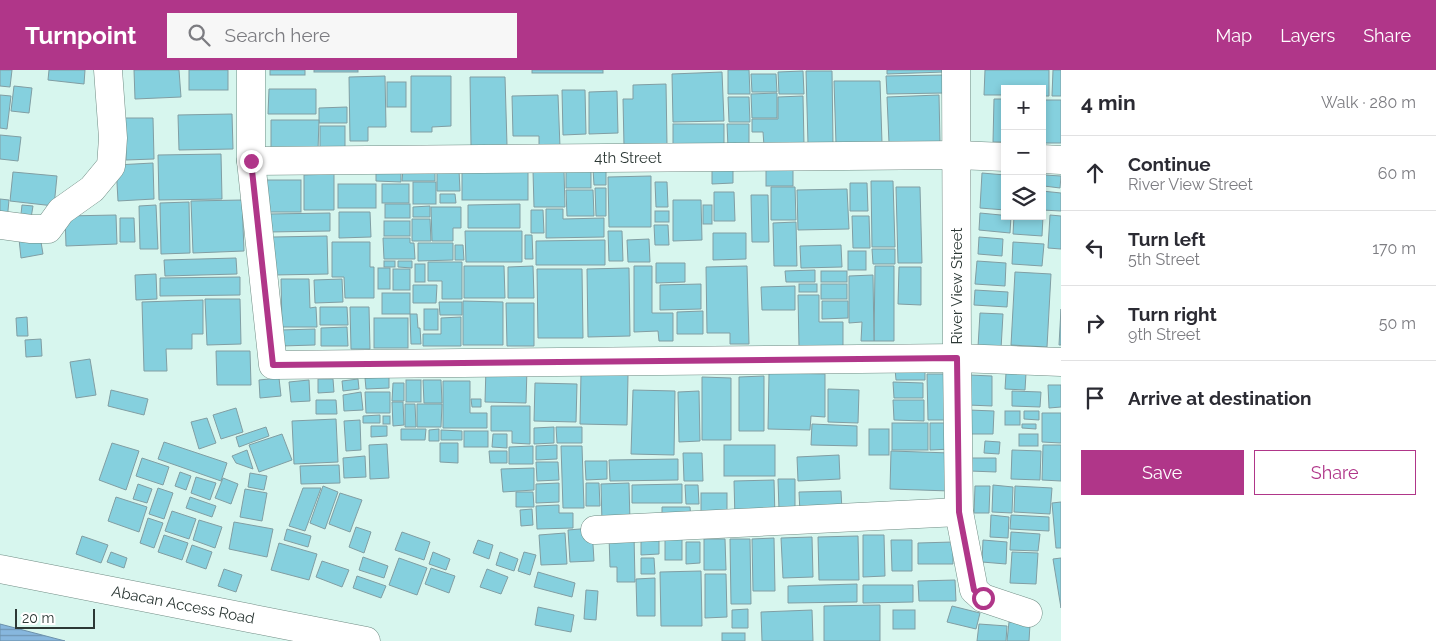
<!DOCTYPE html>
<html lang="en">
<head>
<meta charset="utf-8">
<style>
	body { margin:0; font-family:Raleway,sans-serif; background:#f7f7f7; color:#2b2b33 }
	.controls { position:absolute; right:15px; top:15px; display:grid; overflow:hidden; border-radius:0px; box-shadow:0 2px 8px #0003 }
	.controls button { width:45px; height:45px; display:grid; place-items:center; padding:0; border:0; border-bottom:1px solid #e1e1e2; background:#fff; color:#2b2b33; font:25px sans-serif }
	.scale { position:absolute; left:15px; bottom:12px; width:80px; box-sizing:border-box; padding-left:5px; border:2px solid #2c3835; border-top:0; font-size:14px; line-height:18px; white-space:nowrap; color:#2c3835; -webkit-text-stroke:4px #fff; paint-order:stroke }
	.stop { position:absolute; width:15px; height:15px; margin:-11px; border:4px solid #b03689; border-radius:50%; background:#fff }
	.stop.end { background:#b03689; border-color:#fff; box-shadow:0 1px 5px #0008 }
	.list { margin:0; padding:0; list-style:none }
	h2 { display:flex; justify-content:space-between; align-items:center; height:65px; margin:0; padding:0 20px; font-size:21px }
	h2 small { font-size:16px; font-weight:400; color:#7c7c81 }
	.list li { display:grid; grid-template-columns:32px 1fr auto; gap:15px; align-items:center; box-sizing:border-box; height:75px; padding:0 20px; border-top:1px solid #e1e1e2 }
	.list b { display:block; font-size:19px; white-space:nowrap }
	.list p { margin:0; font-size:16px; white-space:nowrap; color:#7c7c81 }
	.list em { font-size:16px; font-style:normal; color:#7c7c81 }
	.actions { display:flex; gap:10px; padding:15px 20px }
	.actions a { flex:1; padding:11px 0; border:1px solid #b03689; border-radius:0px; text-align:center; font-size:18px; color:#b03689 }
	.actions .main { background:#b03689; color:#fff }
	.icon { flex:none; width:28px; height:28px; fill:none; stroke:currentColor; stroke-width:2; stroke-linecap:round; stroke-linejoin:round }
	.map { position:relative; flex:none; width:1061px; height:571px; overflow:hidden }
	header { display:flex; align-items:center; gap:30px; box-sizing:border-box; height:70px; padding:0 25px; background:#b03689; color:#fff }
	header strong { font-size:24px }
	nav { display:flex; gap:28px; margin-inline-start:auto; font-size:18px }
	.search { width:350px; height:45px; background:#f7f7f7; display:flex; align-items:center; gap:12px; box-sizing:border-box; padding:0 18px; border-radius:0px; color:#7c7c81; font-size:19px }
	main { display:flex }
	aside { flex:1; background:#fff }
	.map>svg:first-child { display:block }
</style>
</head>
<body>
<header>
<strong>Turnpoint</strong>
<div class="search"><svg class="icon" aria-label="search" viewBox="0 0 24 24"><circle cx="10" cy="10" r="6"/><path d="M15 15l6 6"/></svg>Search here</div>
<nav><a>Map</a><a>Layers</a><a>Share</a></nav>
</header>
<main>
<div class="map">
<svg width="1061" height="571" viewBox="0 0 1061 571">
	<defs>
		<pattern id="water-rules" width="6" height="5" patternUnits="userSpaceOnUse" patternTransform="scale(1.25)"><rect width="6" height="5" fill="#87b7de"/><path d="M0 2.5h6" fill="none" stroke="#6f96b5"/></pattern>
	</defs>
	<rect width="100%" height="100%" fill="#d7f6ee"/>
	<!-- water -->
	<polygon fill="url(#water-rules)" stroke="#6c91ab" points="0,554 65,571 0,571"/>
	<!-- building -->
	<g fill="#85d0de" stroke="#819ea3">
		<polygon points="0,0 12,0 10,17 0,16"/>
		<polygon points="49,0 85,0 84,14 48,10"/>
		<polygon points="134,0 179,0 181,27 135,29"/>
		<rect x="189" y="0" width="39" height="20"/>
		<rect x="270" y="0" width="35" height="5"/>
		<rect x="314" y="0" width="44" height="2"/>
		<rect x="532" y="0" width="71" height="3"/>
		<polygon points="728,0 749,0 750,24 728,24"/>
		<polygon points="887,0 943,0 944,2 887,4"/>
		<polygon points="985,0 1049,0 1049,26 1042,26 1042,19 1005,19 1005,25 984,25"/>
		<polygon points="1053,0 1061,0 1061,26 1052,26"/>
		<polygon points="803,1 804,24 779,24 778,2"/>
		<polygon points="806,1 832,1 833,74 808,74"/>
		<polygon points="722,2 724,51 673,52 672,4"/>
		<polygon points="751,4 776,4 777,22 752,22"/>
		<polygon points="944,5 944,23 887,24 886,6"/>
		<polygon points="385,6 386,57 368,57 368,71 350,71 349,7"/>
		<polygon points="411,6 451,6 451,56 432,57 432,62 411,62"/>
		<polygon points="470,7 505,7 507,75 471,76"/>
		<polygon points="834,11 880,11 882,73 836,74"/>
		<rect x="387" y="12" width="19" height="25"/>
		<polygon points="666,14 667,75 624,76 623,29 633,29 633,15"/>
		<polygon points="14,16 32,18 29,43 11,41"/>
		<polygon points="269,19 316,19 316,44 268,44"/>
		<polygon points="562,20 585,20 586,64 563,65"/>
		<polygon points="617,21 618,63 589,64 589,22"/>
		<polygon points="777,23 777,48 752,48 751,24"/>
		<polygon points="0,25 11,26 7,59 0,58"/>
		<polygon points="558,25 560,77 539,77 539,66 513,66 512,26"/>
		<polygon points="939,25 940,72 889,73 887,27"/>
		<polygon points="803,26 804,75 764,76 763,62 752,62 752,49 778,49 778,27"/>
		<polygon points="728,27 749,27 750,52 729,52"/>
		<polygon points="994,29 1005,29 1005,72 993,72"/>
		<rect x="1042" y="30" width="19" height="43"/>
		<polygon points="347,37 347,53 319,53 319,38"/>
		<polygon points="232,44 233,79 179,80 178,45"/>
		<polygon points="125,48 153,48 154,89 126,90"/>
		<polygon points="271,50 319,50 318,80 271,80"/>
		<rect x="673" y="54" width="51" height="23"/>
		<polygon points="727,54 749,54 749,77 728,77"/>
		<rect x="320" y="56" width="25" height="25"/>
		<polygon points="0,65 21,67 18,91 0,89"/>
		<polygon points="221,84 222,129 159,130 158,85"/>
		<polygon points="153,93 154,129 118,131 116,95"/>
		<rect x="566" y="96" width="25" height="22"/>
		<rect x="766" y="97" width="27" height="19"/>
		<polygon points="435,98 435,111 402,111 403,99"/>
		<polygon points="712,98 733,98 733,113 712,114"/>
		<polygon points="376,99 401,99 401,112 376,111"/>
		<polygon points="593,99 606,99 606,115 594,115"/>
		<polygon points="459,100 460,121 437,121 437,101"/>
		<rect x="462" y="100" width="66" height="30"/>
		<polygon points="533,101 564,101 565,137 534,137"/>
		<polygon points="13,102 57,106 54,136 10,131"/>
		<polygon points="982,103 1005,105 1005,140 980,138"/>
		<polygon points="334,104 334,140 304,140 304,105"/>
		<polygon points="1045,105 1061,106 1060,118 1044,116"/>
		<polygon points="651,106 651,157 609,157 608,107"/>
		<rect x="267" y="110" width="34" height="32"/>
		<polygon points="871,111 893,111 895,177 872,177"/>
		<rect x="413" y="112" width="23" height="22"/>
		<polygon points="655,112 667,112 668,137 656,137"/>
		<polygon points="850,113 867,113 868,141 850,141"/>
		<rect x="338" y="114" width="38" height="24"/>
		<rect x="382" y="114" width="27" height="19"/>
		<polygon points="771,117 795,117 796,150 771,150"/>
		<polygon points="896,117 920,117 922,193 898,193"/>
		<polygon points="595,118 606,118 606,146 596,146"/>
		<polygon points="847,119 849,159 798,160 797,120"/>
		<polygon points="566,120 593,120 594,146 567,146"/>
		<polygon points="1042,121 1061,123 1061,141 1042,140"/>
		<polygon points="714,122 734,122 735,151 714,151"/>
		<polygon points="440,124 455,124 456,133 440,133"/>
		<polygon points="751,125 768,125 769,172 752,172"/>
		<polygon points="0,129 9,130 7,151 0,151"/>
		<polygon points="242,130 244,181 193,183 191,131"/>
		<polygon points="673,130 701,130 702,170 673,171"/>
		<polygon points="189,132 190,183 161,184 160,133"/>
		<rect x="385" y="134" width="25" height="14"/>
		<polygon points="520,134 520,158 468,158 468,135"/>
		<polygon points="22,135 33,136 30,154 20,153"/>
		<polygon points="156,135 158,179 140,179 139,136"/>
		<rect x="703" y="135" width="9" height="19"/>
		<polygon points="430,136 430,147 413,147 413,137"/>
		<polygon points="431,137 461,137 461,158 453,158 453,171 432,171"/>
		<polygon points="546,139 563,139 563,149 604,148 604,167 546,168"/>
		<polygon points="531,140 543,140 544,163 531,163"/>
		<rect x="655" y="141" width="14" height="11"/>
		<polygon points="339,142 370,142 371,167 339,168"/>
		<polygon points="330,143 330,161 269,162 269,144"/>
		<polygon points="980,143 1011,146 1010,163 979,160"/>
		<polygon points="116,145 117,174 66,176 65,146"/>
		<polygon points="1050,145 1061,146 1061,179 1048,178"/>
		<polygon points="852,146 869,146 870,178 853,178"/>
		<polygon points="1014,146 1043,146 1042,166 1013,164"/>
		<polygon points="120,148 134,148 135,172 120,172"/>
		<polygon points="412,149 430,149 431,171 412,171"/>
		<rect x="384" y="151" width="26" height="15"/>
		<polygon points="796,152 797,196 774,196 773,153"/>
		<polygon points="654,155 668,155 669,175 655,175"/>
		<polygon points="465,161 522,161 522,192 466,192"/>
		<polygon points="608,161 622,161 623,191 609,191"/>
		<polygon points="713,163 746,163 746,189 713,190"/>
		<polygon points="525,165 532,165 533,189 525,189"/>
		<polygon points="40,166 43,184 21,188 19,169"/>
		<polygon points="327,166 328,204 274,205 273,167"/>
		<polygon points="979,167 1003,169 1002,186 978,184"/>
		<polygon points="383,168 410,168 410,173 414,173 415,189 384,189"/>
		<polygon points="649,169 650,192 628,192 627,170"/>
		<polygon points="605,170 605,195 536,195 536,171"/>
		<polygon points="332,172 370,172 370,197 374,197 374,228 345,228 344,207 332,207"/>
		<polygon points="1013,172 1044,174 1042,196 1012,194"/>
		<polygon points="418,173 453,173 453,190 418,191"/>
		<polygon points="455,175 463,175 464,190 455,190"/>
		<polygon points="841,175 842,197 801,198 800,176"/>
		<polygon points="872,179 895,179 895,194 873,194"/>
		<rect x="848" y="181" width="18" height="19"/>
		<polygon points="236,188 237,204 165,206 164,190"/>
		<rect x="384" y="191" width="11" height="6"/>
		<polygon points="398,191 412,191 412,198 398,197"/>
		<polygon points="977,191 1006,193 1005,216 975,214"/>
		<polygon points="428,192 462,192 462,229 442,229 442,211 428,211"/>
		<polygon points="656,193 685,193 685,212 656,213"/>
		<rect x="415" y="194" width="10" height="18"/>
		<polygon points="464,196 504,196 505,228 464,228"/>
		<polygon points="533,196 534,228 508,228 508,197"/>
		<polygon points="634,196 652,196 652,243 673,243 673,271 659,271 658,261 634,262"/>
		<polygon points="747,196 749,274 730,274 730,263 707,263 706,197"/>
		<polygon points="875,196 894,196 894,271 874,271"/>
		<polygon points="899,197 921,197 921,235 898,234"/>
		<rect x="378" y="198" width="12" height="21"/>
		<polygon points="629,198 630,266 588,267 587,199"/>
		<rect x="393" y="199" width="17" height="21"/>
		<polygon points="537,199 582,199 583,268 538,268"/>
		<polygon points="815,200 815,212 786,212 785,201"/>
		<rect x="821" y="201" width="26" height="11"/>
		<polygon points="1015,202 1051,204 1047,277 1011,275"/>
		<polygon points="156,204 157,229 136,230 135,205"/>
		<polygon points="873,205 874,271 861,271 862,252 849,253 849,206"/>
		<polygon points="240,207 240,225 160,226 160,208"/>
		<polygon points="281,209 309,209 310,238 316,237 317,257 282,257"/>
		<polygon points="342,209 343,232 315,233 314,210"/>
		<polygon points="701,214 701,239 660,240 660,215"/>
		<rect x="799" y="214" width="18" height="8"/>
		<rect x="821" y="214" width="26" height="15"/>
		<polygon points="413,215 437,215 436,233 413,233"/>
		<polygon points="795,216 795,240 762,240 761,217"/>
		<polygon points="975,220 1008,222 1007,237 974,235"/>
		<rect x="382" y="223" width="28" height="21"/>
		<polygon points="798,225 819,225 819,252 843,252 843,276 799,277"/>
		<polygon points="205,229 240,229 241,274 207,275"/>
		<polygon points="203,230 203,264 192,264 192,279 166,279 167,301 144,301 142,232"/>
		<polygon points="463,231 503,232 503,275 463,275"/>
		<polygon points="822,231 848,231 848,248 822,249"/>
		<polygon points="439,232 462,232 462,245 440,245"/>
		<polygon points="506,233 534,233 534,276 507,276"/>
		<polygon points="320,237 347,237 348,255 320,255"/>
		<polygon points="350,237 369,237 370,279 351,279"/>
		<rect x="424" y="239" width="14" height="21"/>
		<polygon points="1061,239 1061,275 1059,275"/>
		<polygon points="703,241 703,264 677,264 677,242"/>
		<polygon points="980,243 1003,244 1001,279 978,277"/>
		<polygon points="410,244 417,244 418,258 420,258 421,274 411,274"/>
		<polygon points="27,247 28,266 17,266 16,248"/>
		<polygon points="461,247 461,276 423,276 423,264 441,264 441,248"/>
		<rect x="374" y="248" width="34" height="30"/>
		<polygon points="347,257 348,276 321,276 321,258"/>
		<polygon points="315,259 315,275 281,276 281,260"/>
		<polygon points="41,269 42,286 26,287 25,270"/>
		<polygon points="216,281 250,281 251,315 217,315"/>
		<polygon points="90,289 96,325 76,328 70,292"/>
		<polygon points="486,297 527,298 526,333 485,332"/>
		<polygon points="895,299 925,300 925,310 896,310"/>
		<polygon points="581,303 628,305 627,355 580,354"/>
		<polygon points="769,303 825,304 825,347 811,346 810,360 768,359"/>
		<polygon points="1006,303 1026,303 1025,320 1005,319"/>
		<polygon points="927,304 952,304 952,350 928,350"/>
		<polygon points="969,305 992,306 992,336 968,335"/>
		<polygon points="764,306 764,361 739,361 739,307"/>
		<polygon points="389,307 389,318 366,319 365,308"/>
		<polygon points="702,307 731,308 731,370 702,370"/>
		<polygon points="279,308 281,326 260,328 259,310"/>
		<polygon points="318,309 333,309 334,322 318,323"/>
		<polygon points="358,309 359,319 343,321 342,311"/>
		<polygon points="309,310 310,331 291,332 289,312"/>
		<rect x="406" y="310" width="15" height="22"/>
		<polygon points="423,310 441,310 442,333 424,333"/>
		<polygon points="443,311 470,311 470,343 487,343 487,358 443,358"/>
		<polygon points="893,312 923,313 923,328 894,328"/>
		<polygon points="393,313 404,313 404,331 392,331"/>
		<polygon points="535,313 577,314 576,352 534,351"/>
		<polygon points="1048,315 1061,315 1061,337 1049,338"/>
		<polygon points="828,319 859,320 858,353 828,352"/>
		<polygon points="111,320 148,329 144,345 108,336"/>
		<polygon points="633,320 675,321 674,385 631,384"/>
		<polygon points="699,321 700,371 679,372 678,322"/>
		<polygon points="1012,321 1041,322 1040,337 1012,336"/>
		<polygon points="361,322 363,340 344,341 343,325"/>
		<polygon points="365,322 390,322 390,343 366,343"/>
		<polygon points="471,329 481,329 481,337 472,337"/>
		<polygon points="316,330 336,330 337,344 316,344"/>
		<polygon points="893,330 924,330 924,351 894,350"/>
		<polygon points="392,332 403,332 404,355 393,356"/>
		<polygon points="405,334 415,334 416,357 405,357"/>
		<polygon points="417,334 442,334 441,357 417,357"/>
		<polygon points="491,336 530,336 530,374 512,373 512,361 491,361"/>
		<polygon points="236,338 243,362 221,369 213,345"/>
		<polygon points="969,340 994,341 993,364 969,364"/>
		<rect x="1005" y="341" width="15" height="14"/>
		<polygon points="1024,341 1039,341 1039,350 1024,349"/>
		<polygon points="1042,343 1061,343 1061,373 1042,372"/>
		<polygon points="380,345 380,353 363,353 363,346"/>
		<rect x="383" y="346" width="7" height="8"/>
		<polygon points="207,348 216,373 199,379 191,352"/>
		<polygon points="336,349 338,392 294,394 292,351"/>
		<polygon points="360,350 361,380 346,381 344,351"/>
		<rect x="892" y="353" width="36" height="27"/>
		<polygon points="930,353 952,353 952,379 930,380"/>
		<polygon points="812,354 857,356 857,376 811,375"/>
		<polygon points="1022,354 1036,354 1036,359 1022,358"/>
		<polygon points="371,356 387,356 387,366 371,367"/>
		<polygon points="266,357 269,366 239,377 236,367"/>
		<polygon points="554,357 554,373 534,374 534,358"/>
		<polygon points="556,357 582,357 582,373 557,373"/>
		<polygon points="401,359 426,359 425,370 401,370"/>
		<polygon points="439,359 439,371 429,371 429,360"/>
		<rect x="869" y="359" width="20" height="26"/>
		<polygon points="441,360 462,361 462,370 441,370"/>
		<rect x="464" y="361" width="24" height="16"/>
		<polygon points="282,364 292,390 259,402 249,375"/>
		<polygon points="493,364 507,364 507,378 492,377"/>
		<rect x="1019" y="364" width="19" height="12"/>
		<polygon points="985,371 1000,372 999,384 984,383"/>
		<polygon points="164,372 227,393 221,411 158,389"/>
		<polygon points="112,373 139,381 126,420 99,410"/>
		<polygon points="440,373 458,373 458,393 440,392"/>
		<polygon points="387,374 389,408 370,409 369,375"/>
		<polygon points="557,375 557,389 536,390 536,376"/>
		<rect x="724" y="375" width="51" height="31"/>
		<polygon points="1043,375 1061,375 1061,411 1042,410"/>
		<polygon points="533,376 533,394 509,394 509,377"/>
		<polygon points="561,376 582,376 584,438 563,438"/>
		<polygon points="247,380 253,399 236,393 232,386"/>
		<polygon points="1012,380 1041,381 1040,410 1011,409"/>
		<polygon points="489,381 507,381 507,393 490,393"/>
		<polygon points="891,381 950,383 950,421 890,419"/>
		<polygon points="683,383 702,383 703,411 684,411"/>
		<polygon points="839,385 840,409 798,411 797,387"/>
		<polygon points="365,386 366,407 344,408 343,388"/>
		<polygon points="142,388 169,397 163,415 136,406"/>
		<polygon points="971,388 996,388 996,402 970,401"/>
		<polygon points="678,389 678,410 610,411 609,390"/>
		<polygon points="585,391 607,391 607,409 586,410"/>
		<polygon points="536,392 558,392 559,410 537,411"/>
		<polygon points="339,395 340,413 301,414 300,396"/>
		<polygon points="534,398 534,420 503,422 501,399"/>
		<polygon points="180,402 191,406 186,420 175,416"/>
		<polygon points="250,403 267,406 264,420 248,417"/>
		<polygon points="196,407 216,413 210,430 191,423"/>
		<polygon points="223,408 238,414 231,434 215,428"/>
		<polygon points="778,409 795,409 795,440 779,440"/>
		<polygon points="774,410 775,448 735,449 734,411"/>
		<polygon points="559,413 559,432 536,433 536,414"/>
		<polygon points="586,413 599,413 600,436 586,436"/>
		<polygon points="629,413 630,452 602,453 601,414"/>
		<polygon points="138,414 152,419 147,433 133,429"/>
		<polygon points="682,414 682,433 632,433 632,415"/>
		<polygon points="685,415 698,415 699,434 686,434"/>
		<polygon points="993,415 1013,417 1012,443 992,442"/>
		<polygon points="323,416 338,422 325,459 310,453"/>
		<polygon points="975,416 990,416 989,443 974,443"/>
		<polygon points="1015,416 1052,418 1050,444 1014,442"/>
		<polygon points="158,418 173,423 164,449 149,444"/>
		<polygon points="303,418 321,418 305,461 289,456"/>
		<polygon points="245,419 267,423 262,451 240,447"/>
		<polygon points="841,421 842,441 800,443 799,422"/>
		<polygon points="516,422 533,422 534,437 516,437"/>
		<polygon points="340,423 362,430 350,462 329,454"/>
		<rect x="701" y="423" width="26" height="26"/>
		<polygon points="116,427 147,437 139,462 108,451"/>
		<polygon points="190,427 216,436 212,447 186,438"/>
		<polygon points="1061,432 1061,478 1056,478 1052,433"/>
		<polygon points="559,435 559,443 573,443 573,458 537,459 536,436"/>
		<polygon points="662,437 690,437 691,449 662,449"/>
		<polygon points="532,439 533,455 521,456 520,440"/>
		<polygon points="172,441 196,449 189,469 165,461"/>
		<polygon points="991,445 1009,447 1008,468 990,467"/>
		<polygon points="1011,445 1049,447 1049,461 1010,459"/>
		<polygon points="148,448 163,453 154,478 140,473"/>
		<polygon points="199,450 222,457 215,478 193,470"/>
		<polygon points="234,452 273,459 267,487 229,479"/>
		<polygon points="356,457 371,462 364,483 349,477"/>
		<polygon points="592,458 594,491 570,492 568,460"/>
		<polygon points="287,459 311,466 308,477 284,470"/>
		<polygon points="402,462 430,472 424,490 395,480"/>
		<polygon points="1011,462 1040,464 1038,481 1010,480"/>
		<polygon points="565,463 567,494 541,495 539,465"/>
		<polygon points="164,465 188,473 182,490 158,482"/>
		<polygon points="634,465 635,512 617,512 617,497 610,497 609,466"/>
		<polygon points="863,465 884,465 885,506 863,507"/>
		<polygon points="82,466 108,475 101,493 76,484"/>
		<polygon points="641,466 659,466 659,484 641,485"/>
		<polygon points="858,466 859,510 819,510 818,467"/>
		<polygon points="812,467 813,507 783,508 781,468"/>
		<rect x="665" y="468" width="17" height="22"/>
		<polygon points="774,468 775,521 753,521 752,469"/>
		<polygon points="704,469 725,469 726,500 704,500"/>
		<polygon points="730,469 750,469 751,534 731,534"/>
		<polygon points="478,470 493,475 489,489 473,483"/>
		<polygon points="891,470 912,470 912,501 892,501"/>
		<polygon points="983,470 1007,472 1006,494 982,492"/>
		<polygon points="686,472 700,472 700,493 686,494"/>
		<polygon points="953,472 953,494 918,494 918,473"/>
		<polygon points="279,473 317,484 309,510 271,500"/>
		<polygon points="192,475 212,482 206,499 186,492"/>
		<polygon points="111,482 127,488 124,498 107,492"/>
		<polygon points="433,482 450,489 446,500 429,494"/>
		<polygon points="500,482 518,489 514,501 496,495"/>
		<polygon points="524,482 536,485 530,505 518,501"/>
		<polygon points="1012,482 1038,483 1036,514 1010,513"/>
		<polygon points="363,487 388,496 384,508 359,500"/>
		<polygon points="399,488 427,498 417,525 389,515"/>
		<polygon points="641,488 654,488 655,504 641,504"/>
		<polygon points="1061,488 1061,538 1053,489"/>
		<polygon points="322,491 349,500 342,517 316,507"/>
		<polygon points="431,498 455,506 449,523 425,514"/>
		<polygon points="224,499 242,505 236,522 218,516"/>
		<polygon points="487,499 508,507 501,524 480,517"/>
		<polygon points="701,501 702,556 661,556 660,502"/>
		<polygon points="538,502 575,513 572,527 534,517"/>
		<polygon points="705,504 726,504 727,547 705,548"/>
		<polygon points="357,506 386,516 381,528 353,518"/>
		<polygon points="655,508 655,546 637,546 636,509"/>
		<polygon points="955,510 956,531 919,531 918,511"/>
		<polygon points="857,514 857,532 788,533 788,516"/>
		<polygon points="863,515 913,515 913,532 863,533"/>
		<polygon points="586,520 598,521 596,550 584,549"/>
		<polygon points="880,535 880,571 824,571 824,536"/>
		<polygon points="952,536 980,543 976,559 947,552"/>
		<polygon points="538,537 574,545 571,562 535,555"/>
		<polygon points="748,539 748,558 732,558 732,540"/>
		<polygon points="812,540 813,571 762,571 761,542"/>
		<rect x="893" y="540" width="22" height="19"/>
		<polygon points="1009,552 1030,554 1029,571 1007,571"/>
		<polygon points="979,554 1007,556 1006,571 977,571"/>
		<rect x="722" y="563" width="23" height="8"/>
	</g>
	<g fill="none" stroke-linecap="round" stroke-linejoin="round">
		<!-- minor casing -->
		<g stroke="#708c84" stroke-width="29">
			<g id="minor">
				<polyline points="251,0 251,91 273,295 957,288 1061,292"/>
				<polyline points="956,0 957,288 959,442 974,520 983,528 1028,543"/>
				<polyline points="1042,89 1061,90"/>
				<polyline points="251,91 957,85 1005,87"/>
				<polyline points="0,155 31,159 48,159 61,141 92,119 111,96 113,68 108,0"/>
				<polyline points="595,460 959,442"/>
				<polyline points="0,499 366,571"/>
			</g>
		</g>
		<!-- minor -->
		<use href="#minor" stroke="#fff" stroke-width="28"/>
	</g>
	<g fill="none" stroke-linecap="round" stroke-linejoin="round">
		<!-- route -->
		<polyline stroke="#b03689" stroke-width="6" points="251,91 273,295 957,288 959,442 974,520 983,528"/>
	</g>
	<g text-anchor="middle" stroke-width="4" stroke-linejoin="round" paint-order="stroke">
		<!-- street labels -->
		<g font-size="15" fill="#2c3835" stroke="#fff">
			<text x="628" y="93">4th Street</text>
			<text transform="translate(957 216) rotate(-90)" y="5">River View Street</text>
			<text transform="translate(183 535) rotate(11)" y="5">Abacan Access Road</text>
		</g>
	</g>
</svg>
<div class="controls">
<button>+</button>
<button>−</button>
<button><svg class="icon" aria-label="layers" viewBox="0 0 24 24"><path d="M12 4l9 5-9 5-9-5zM3 14l9 5 9-5"/></svg></button>
</div>
<div class="scale">20 m</div>
<div class="stop" style="left:983px;top:528px"></div>
<div class="stop end" style="left:251px;top:91px"></div>
</div>
<aside>
<h2>4 min<small>Walk · 280 m</small></h2>
<ul class="list">
<li><svg class="icon" aria-label="ahead" viewBox="0 0 24 24"><path d="M12 20V5M6 11l6-6 6 6"/></svg><div><b>Continue</b><p>River View Street</p></div><em>60 m</em></li>
<li><svg class="icon" aria-label="left" viewBox="0 0 24 24"><path d="M17 20v-9H6M10 6l-5 5 5 5"/></svg><div><b>Turn left</b><p>5th Street</p></div><em>170 m</em></li>
<li><svg class="icon" aria-label="right" viewBox="0 0 24 24"><path d="M7 20v-9h11M14 6l5 5-5 5"/></svg><div><b>Turn right</b><p>9th Street</p></div><em>50 m</em></li>
<li><svg class="icon" aria-label="arrive" viewBox="0 0 24 24"><path d="M6 21V4h12l-3 4 3 4H6"/></svg><div><b>Arrive at destination</b></div></li>
</ul>
<div class="actions"><a class="main">Save</a><a>Share</a></div>
</aside>
</main>
</body>
</html>
